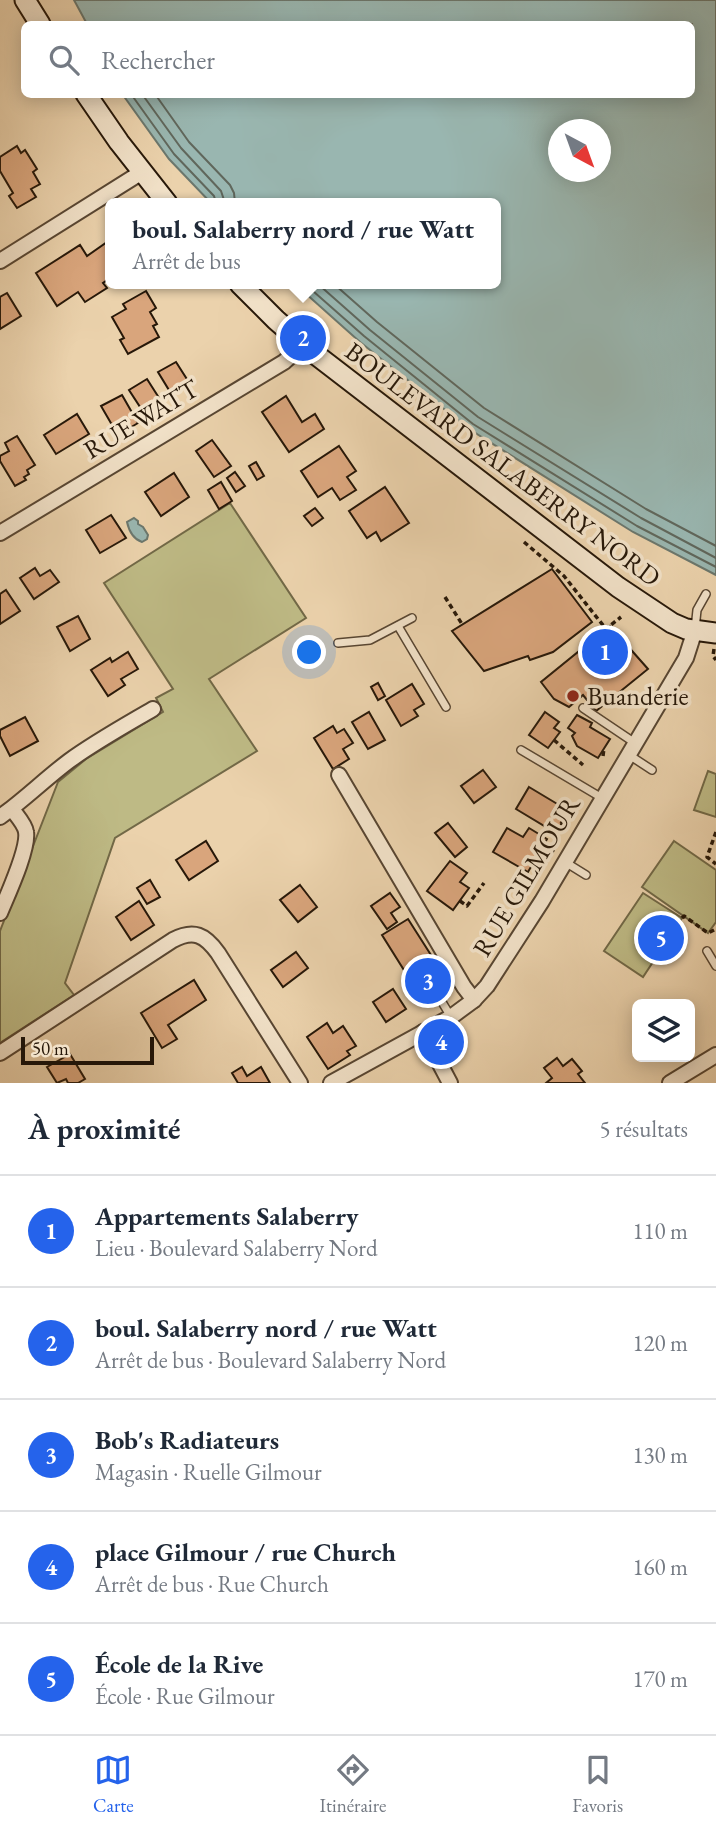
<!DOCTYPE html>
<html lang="fr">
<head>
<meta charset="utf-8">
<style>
	body { margin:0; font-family:"EB Garamond",serif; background:#f2f2f3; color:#1f2937 }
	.controls { position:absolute; right:21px; bottom:21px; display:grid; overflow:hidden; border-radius:10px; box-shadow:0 4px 18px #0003 }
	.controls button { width:63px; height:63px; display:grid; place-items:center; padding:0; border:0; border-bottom:2px solid #e0e1e3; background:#fff; color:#1f2937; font:35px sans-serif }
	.compass { position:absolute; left:548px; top:119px; width:63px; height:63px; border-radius:50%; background:#fff; box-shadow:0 4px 18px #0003; rotate:139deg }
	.scale { position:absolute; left:21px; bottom:18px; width:133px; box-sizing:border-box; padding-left:7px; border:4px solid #271809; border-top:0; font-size:19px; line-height:24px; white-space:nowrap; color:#271809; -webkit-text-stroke:5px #f2e2c9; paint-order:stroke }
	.you { position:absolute; left:310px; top:653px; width:24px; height:24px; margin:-18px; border:5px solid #fff; border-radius:50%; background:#1a73e8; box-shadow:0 0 0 10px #1a73e833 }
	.badge { display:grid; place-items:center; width:46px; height:46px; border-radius:50%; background:#2563eb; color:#fff; font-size:23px; font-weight:700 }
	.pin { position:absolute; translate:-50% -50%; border:4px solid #fff; box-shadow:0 2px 7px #0006 }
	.popup { position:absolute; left:105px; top:198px; width:396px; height:91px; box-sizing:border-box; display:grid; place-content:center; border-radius:10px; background:#fff; filter:drop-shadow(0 2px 5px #0005); font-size:23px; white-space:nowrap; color:#747a83 }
	.popup b { font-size:26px; color:#1f2937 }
	.popup::after { content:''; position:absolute; left:50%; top:100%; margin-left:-14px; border:14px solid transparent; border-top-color:#fff }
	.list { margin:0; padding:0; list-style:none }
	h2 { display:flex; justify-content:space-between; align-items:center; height:91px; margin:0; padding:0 28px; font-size:30px }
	h2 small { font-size:23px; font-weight:400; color:#747a83 }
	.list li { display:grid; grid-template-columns:46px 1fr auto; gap:21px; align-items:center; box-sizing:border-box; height:112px; padding:0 28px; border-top:2px solid #e0e1e3 }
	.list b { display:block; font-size:26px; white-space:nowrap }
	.list p { margin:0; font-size:23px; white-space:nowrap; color:#747a83 }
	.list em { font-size:23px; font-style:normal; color:#747a83 }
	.icon { flex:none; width:38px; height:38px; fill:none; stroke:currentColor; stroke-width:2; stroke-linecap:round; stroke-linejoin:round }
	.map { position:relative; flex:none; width:716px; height:1083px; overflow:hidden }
	.search { position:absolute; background:#fff; box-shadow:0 4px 18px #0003; left:21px; right:21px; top:21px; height:77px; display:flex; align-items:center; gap:18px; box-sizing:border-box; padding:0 24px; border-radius:10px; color:#747a83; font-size:26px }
	.sheet { height:651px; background:#fff }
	nav { display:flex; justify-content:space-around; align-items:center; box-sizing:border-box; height:98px; border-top:2px solid #e0e1e3; background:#fff; font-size:19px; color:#747a83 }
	nav a { display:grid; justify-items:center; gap:4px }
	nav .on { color:#2563eb }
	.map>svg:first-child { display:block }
</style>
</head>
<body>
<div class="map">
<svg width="716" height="1083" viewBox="0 0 716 1083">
	<rect width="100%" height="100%" fill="#ebd2ac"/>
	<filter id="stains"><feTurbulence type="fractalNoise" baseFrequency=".00286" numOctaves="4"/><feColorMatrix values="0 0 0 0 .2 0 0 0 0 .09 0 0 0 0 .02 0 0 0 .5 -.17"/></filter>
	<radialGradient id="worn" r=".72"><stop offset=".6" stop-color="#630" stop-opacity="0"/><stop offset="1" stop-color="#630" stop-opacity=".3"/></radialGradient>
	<!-- green -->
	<g fill="#beba85" stroke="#726947" stroke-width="2">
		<polygon points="230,503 306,618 209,679 257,751 115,838 65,983 74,995 0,1043 0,931 58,782 86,759 163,712 156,698 173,689 104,583"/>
		<polygon points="708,771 716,774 716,817 694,810"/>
		<polygon points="674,841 716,870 716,922 708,933 642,887"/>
		<polygon points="643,893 682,918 643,977 604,951"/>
	</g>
	<!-- water -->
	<g fill="#99b6b0" stroke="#6b776d" stroke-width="2" fill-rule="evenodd">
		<path d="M74 0H716V575L633 532 469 429 360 342 295 284H495V203H211L169 159 123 95 692 94V24H87ZM558 130H600V172H558Z"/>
		<path d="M134 518 138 521V524L143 527 148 535 147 539 142 542C133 539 129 531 127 522Z"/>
	</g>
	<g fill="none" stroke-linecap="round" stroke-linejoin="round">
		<!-- shore -->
		<g stroke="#60675c" stroke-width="2">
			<polyline points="131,94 174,154 214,196 216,203"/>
			<polyline points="142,94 181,148 221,191 225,203"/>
			<polyline points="155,94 189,142 230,185 234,193 235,203"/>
			<polyline points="305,284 364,336 473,424 637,526 716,567"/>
			<polyline points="318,284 370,330 478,417 641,518 716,558"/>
			<polyline points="334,284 377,322 484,408 646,509 716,546"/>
		</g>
	</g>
	<!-- building -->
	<g fill="#d9a57c" stroke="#271809" stroke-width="2">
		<polygon points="17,146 21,153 25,150 37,169 33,172 40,184 31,189 36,197 17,208 9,196 13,193 0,171 0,157"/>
		<polygon points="110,240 110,278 103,283 107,288 85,302 78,292 57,306 36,273 80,245 87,256"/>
		<polygon points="146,291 156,308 150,312 157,324 153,326 159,337 128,354 120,340 124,338 112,317 126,309 123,304"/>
		<polygon points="7,293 21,316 0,329 0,297"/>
		<polygon points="176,362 190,384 172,395 158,372"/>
		<polygon points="147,379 161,401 144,413 129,390"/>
		<polygon points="122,395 138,423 123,432 120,427 115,430 101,406"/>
		<polygon points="286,396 302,422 315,414 324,429 289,452 262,412"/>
		<polygon points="77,414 89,434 56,454 44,435"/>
		<polygon points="17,436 35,465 27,470 29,474 24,477 26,480 15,486 0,461 0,456 9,451 5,443"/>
		<polygon points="212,440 231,466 214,477 196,451"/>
		<polygon points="339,446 356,471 347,477 356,490 340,500 332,488 318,497 301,471"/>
		<polygon points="256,462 264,476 257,480 249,466"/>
		<polygon points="235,472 245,486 236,492 227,478"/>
		<polygon points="174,473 189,497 161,516 145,492"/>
		<polygon points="221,482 232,501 219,509 208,490"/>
		<polygon points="385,487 409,523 381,541 376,532 367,538 349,511"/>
		<polygon points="315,508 323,518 312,526 304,516"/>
		<polygon points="111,515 126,538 100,553 86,530"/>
		<polygon points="35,568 40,576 50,570 59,582 34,599 20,578"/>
		<polygon points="552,569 592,622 553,652 530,660 528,656 484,671 452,631"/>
		<polygon points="6,590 20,611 0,624 0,594"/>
		<polygon points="78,616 90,639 70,651 57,627"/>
		<polygon points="610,626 648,669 596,711 583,695 569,707 554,699 541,682"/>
		<polygon points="128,652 138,669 121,679 125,685 108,696 91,670 110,658 112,662"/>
		<polygon points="378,683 385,696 378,700 371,687"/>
		<polygon points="412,684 424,704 414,710 418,716 401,726 386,700"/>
		<polygon points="369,712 385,740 368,749 352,722"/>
		<polygon points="545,712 559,722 554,728 560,732 548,748 529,735"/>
		<polygon points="577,715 592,723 590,727 610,739 598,758 577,746 572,736 575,733 568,728"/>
		<polygon points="25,717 38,741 10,756 0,736 0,730"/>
		<polygon points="333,726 337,733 344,729 353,743 343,749 349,759 333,769 314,738"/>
		<polygon points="483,770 496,787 474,803 461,786"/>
		<polygon points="529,787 569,811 556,833 516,809"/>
		<polygon points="448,823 467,847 455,857 435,833"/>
		<polygon points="507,828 523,837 529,828 547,839 528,872 493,852"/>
		<polygon points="206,841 218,861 189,880 176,860"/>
		<polygon points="450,861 467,873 460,882 469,888 453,910 427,891"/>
		<polygon points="150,880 160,897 147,904 137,888"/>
		<polygon points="300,885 317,907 298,922 280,900"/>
		<polygon points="390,893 400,907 391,913 397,922 387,929 371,906"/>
		<polygon points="139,901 154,925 131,940 116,917"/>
		<polygon points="408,919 445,977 419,994 382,935"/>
		<polygon points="296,952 308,968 283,987 271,970"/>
		<polygon points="194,980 206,1000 168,1025 177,1039 162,1048 141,1013"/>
		<polygon points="393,989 406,1009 386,1022 373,1002"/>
		<polygon points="327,1023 333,1033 343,1026 356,1046 347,1051 350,1055 328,1069 307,1037"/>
		<polygon points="70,1054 85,1079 78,1083 68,1083 66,1079 57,1083 47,1067"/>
		<polygon points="557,1058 563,1066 572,1059 582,1071 578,1074 585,1083 546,1083 552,1078 544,1068"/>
		<polygon points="242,1067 247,1076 261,1067 270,1083 238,1083 232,1073"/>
	</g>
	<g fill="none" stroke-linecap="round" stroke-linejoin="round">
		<!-- lane casing -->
		<g stroke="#584632" stroke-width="10">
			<g id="lane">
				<polyline points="398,626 446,707"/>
				<polyline points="695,629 697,610 706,594"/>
				<polyline points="338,643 370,640 412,618"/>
				<polyline points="583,708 635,743"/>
				<polyline points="521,750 602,798"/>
				<polyline points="629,755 652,770"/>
				<polyline points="565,862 586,875"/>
				<polyline points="707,951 716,966"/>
				<polyline points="439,981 436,992 451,1017"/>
			</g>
		</g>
		<!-- street casing -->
		<g stroke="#584632" stroke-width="18">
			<g id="street">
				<polyline points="0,261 142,172"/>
				<polyline points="0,533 284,362 304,344"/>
				<polyline points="339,775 464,987 474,1000"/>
				<path d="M0 817C24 800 45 779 69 761 95 742 124 726 153 709"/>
				<path d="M0 913C7 896 29 849 26 832 25 824 16 815 12 809"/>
				<polyline points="423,1032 450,1083"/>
				<path d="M0 1053 173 940C194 929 205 935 218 953L300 1083"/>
				<polyline points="331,1083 451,1017 474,1000 487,986 542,901 686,658 695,630"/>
				<polyline points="670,1083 716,1055"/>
			</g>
		</g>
		<!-- secondary casing -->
		<g stroke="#271809" stroke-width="23">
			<g id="secondary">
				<polyline points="25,0 40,24"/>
				<polyline points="86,94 119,142 167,203"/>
				<polyline points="240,284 276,320 315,354 618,587 672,623 686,629 716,633"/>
			</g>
		</g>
		<!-- path -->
		<g stroke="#271809" stroke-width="3.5" stroke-dasharray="5 3.5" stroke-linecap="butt">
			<polyline points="524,542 564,576 606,629"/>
			<polyline points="445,597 462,624"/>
			<polyline points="598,635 621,617"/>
			<polyline points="714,649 713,656 716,660"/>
			<polyline points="554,740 583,765"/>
			<polyline points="603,756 604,748"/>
			<polyline points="561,824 564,819"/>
			<polyline points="716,832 707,857 716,864"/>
			<polyline points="544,845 554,852"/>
			<polyline points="538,855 548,861"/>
			<polyline points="460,901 467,906 484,883"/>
			<polyline points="682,918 684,916 708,933 716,929"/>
		</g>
		<!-- lane -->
		<use href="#lane" stroke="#f2e2c9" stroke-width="7"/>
		<!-- street -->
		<use href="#street" stroke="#f2e2c9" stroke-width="14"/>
		<!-- secondary -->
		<use href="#secondary" stroke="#f2e2c9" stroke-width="19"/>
	</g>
	<!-- markers -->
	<circle fill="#8f2418" stroke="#f2e2c9" stroke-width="2.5" cx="573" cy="696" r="7"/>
	<g text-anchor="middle" stroke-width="7" stroke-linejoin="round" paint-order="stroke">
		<!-- street labels -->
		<g font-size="26" fill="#271809" stroke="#f2e2c9">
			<text transform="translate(141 419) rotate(-31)" y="9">RUE WATT</text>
			<text transform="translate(503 464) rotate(37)" y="9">BOULEVARD SALABERRY NORD</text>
			<text transform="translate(526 876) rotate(-59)" y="9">RUE GILMOUR</text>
		</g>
		<!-- poi labels -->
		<g font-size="26" fill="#271809" stroke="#f2e2c9" text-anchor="start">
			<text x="587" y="705">Buanderie</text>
		</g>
	</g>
	<rect width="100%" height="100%" filter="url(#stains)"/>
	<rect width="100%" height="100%" fill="url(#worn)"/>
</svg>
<div class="controls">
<button><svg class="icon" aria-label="layers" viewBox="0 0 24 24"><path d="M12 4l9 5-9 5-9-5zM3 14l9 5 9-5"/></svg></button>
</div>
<svg class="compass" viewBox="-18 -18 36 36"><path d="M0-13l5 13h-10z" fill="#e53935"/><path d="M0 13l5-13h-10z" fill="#747a83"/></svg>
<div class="scale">50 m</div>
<div class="you"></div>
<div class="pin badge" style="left:605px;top:652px">1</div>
<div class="pin badge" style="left:303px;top:338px">2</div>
<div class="popup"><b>boul. Salaberry nord / rue Watt</b>Arrêt de bus</div>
<div class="pin badge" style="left:428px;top:981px">3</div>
<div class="pin badge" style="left:441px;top:1042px">4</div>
<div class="pin badge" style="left:661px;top:938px">5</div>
<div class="search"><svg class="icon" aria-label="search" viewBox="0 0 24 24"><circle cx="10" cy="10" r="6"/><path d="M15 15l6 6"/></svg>Rechercher</div>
</div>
<section class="sheet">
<h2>À proximité<small>5 résultats</small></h2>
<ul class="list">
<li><span class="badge">1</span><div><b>Appartements Salaberry</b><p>Lieu · Boulevard Salaberry Nord</p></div><em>110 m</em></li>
<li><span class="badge">2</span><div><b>boul. Salaberry nord / rue Watt</b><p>Arrêt de bus · Boulevard Salaberry Nord</p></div><em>120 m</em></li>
<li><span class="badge">3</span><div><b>Bob's Radiateurs</b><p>Magasin · Ruelle Gilmour</p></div><em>130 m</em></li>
<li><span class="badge">4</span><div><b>place Gilmour / rue Church</b><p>Arrêt de bus · Rue Church</p></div><em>160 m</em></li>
<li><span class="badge">5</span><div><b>École de la Rive</b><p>École · Rue Gilmour</p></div><em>170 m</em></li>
</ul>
</section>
<nav>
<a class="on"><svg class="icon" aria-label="map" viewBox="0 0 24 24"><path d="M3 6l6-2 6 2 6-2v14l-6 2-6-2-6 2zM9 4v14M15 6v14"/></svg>Carte</a>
<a><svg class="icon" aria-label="directions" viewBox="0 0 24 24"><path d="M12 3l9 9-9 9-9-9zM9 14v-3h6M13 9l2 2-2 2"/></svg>Itinéraire</a>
<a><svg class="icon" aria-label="saved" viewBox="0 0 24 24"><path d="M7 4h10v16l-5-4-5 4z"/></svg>Favoris</a>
</nav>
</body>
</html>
